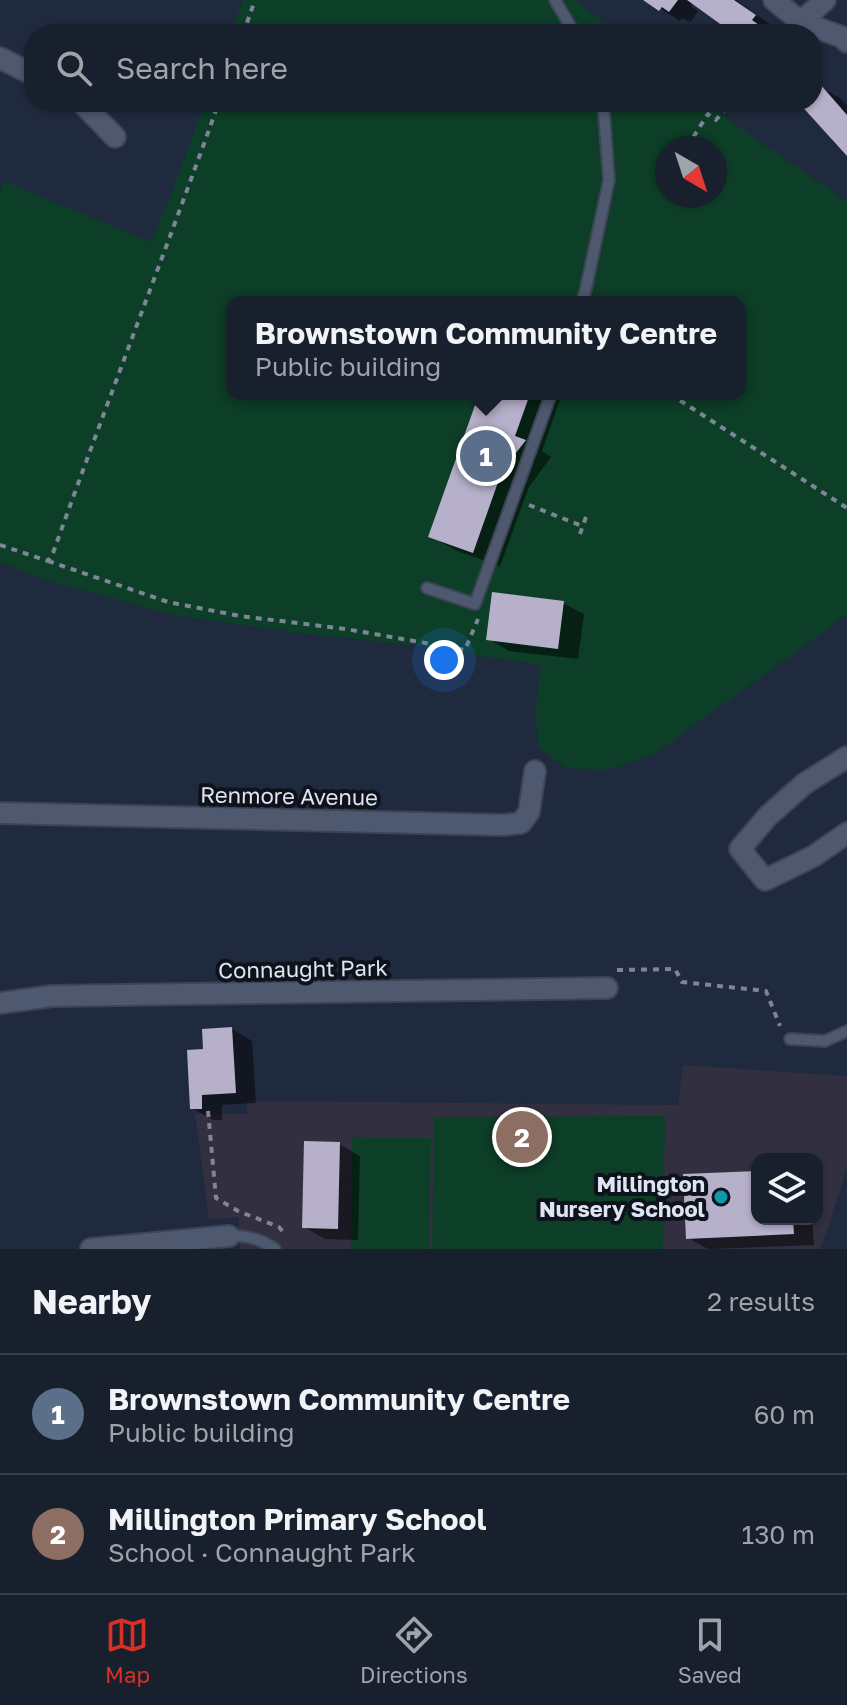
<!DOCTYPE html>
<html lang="en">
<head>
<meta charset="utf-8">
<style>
	body { margin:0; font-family:"Golos Text",sans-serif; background:#252d3a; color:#f1f3f6 }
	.controls { position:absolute; right:24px; bottom:24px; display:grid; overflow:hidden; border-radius:16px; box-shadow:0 2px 6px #0004 }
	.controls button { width:72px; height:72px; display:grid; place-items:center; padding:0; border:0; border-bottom:2px solid #363e4a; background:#18202e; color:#f1f3f6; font:40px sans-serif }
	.compass { position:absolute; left:655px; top:136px; width:72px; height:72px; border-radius:50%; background:#18202e; box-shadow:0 2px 6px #0004; rotate:141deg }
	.you { position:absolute; left:444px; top:660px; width:28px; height:28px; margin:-20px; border:6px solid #fff; border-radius:50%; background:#1a73e8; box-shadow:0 0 0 12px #1a73e833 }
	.badge { display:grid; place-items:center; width:52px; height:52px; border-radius:50%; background:#d93025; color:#fff; font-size:26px; font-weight:700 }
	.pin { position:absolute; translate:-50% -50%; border:4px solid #fff; box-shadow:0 2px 8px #0006 }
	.popup { position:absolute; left:226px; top:296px; width:520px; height:104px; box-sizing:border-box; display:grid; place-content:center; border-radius:16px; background:#18202e; filter:drop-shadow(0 2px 6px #0005); font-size:26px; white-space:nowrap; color:#9fa3aa }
	.popup b { font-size:30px; color:#f1f3f6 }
	.popup::after { content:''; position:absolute; left:50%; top:100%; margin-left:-16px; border:16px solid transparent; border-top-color:#18202e }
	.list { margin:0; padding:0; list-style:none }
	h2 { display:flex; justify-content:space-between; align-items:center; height:104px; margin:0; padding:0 32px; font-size:34px }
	h2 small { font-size:26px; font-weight:400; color:#9fa3aa }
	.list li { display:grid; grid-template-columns:52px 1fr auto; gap:24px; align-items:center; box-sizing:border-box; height:120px; padding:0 32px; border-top:2px solid #363e4a }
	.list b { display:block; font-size:30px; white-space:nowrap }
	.list p { margin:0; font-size:26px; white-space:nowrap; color:#9fa3aa }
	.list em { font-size:26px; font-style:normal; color:#9fa3aa }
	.icon { flex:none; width:44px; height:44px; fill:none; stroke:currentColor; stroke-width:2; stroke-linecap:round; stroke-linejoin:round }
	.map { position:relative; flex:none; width:847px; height:1249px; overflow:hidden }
	.search { position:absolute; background:#18202e; box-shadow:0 2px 6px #0004; left:24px; right:24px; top:24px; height:88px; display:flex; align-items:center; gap:20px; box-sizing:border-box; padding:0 28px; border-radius:32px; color:#9fa3aa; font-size:30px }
	.sheet { height:344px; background:#18202e }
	nav { display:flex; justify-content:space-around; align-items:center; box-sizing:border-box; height:112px; border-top:2px solid #363e4a; background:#18202e; font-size:22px; color:#9fa3aa }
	nav a { display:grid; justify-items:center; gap:4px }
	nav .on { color:#d93025 }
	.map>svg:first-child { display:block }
</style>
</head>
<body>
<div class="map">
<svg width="847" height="1249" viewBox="0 0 847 1249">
	<rect width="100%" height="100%" fill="#202a3e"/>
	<!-- education -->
	<path fill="#322f40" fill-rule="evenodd" d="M683 1065 847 1076V1168L821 1249H240L238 1217 209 1219 195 1114H247V1101L678 1105ZM757 1159H817V1219H757Z"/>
	<!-- green -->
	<g fill="#0d3e27" fill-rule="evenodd">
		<polygon points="243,0 575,0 619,34 230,34"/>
		<path d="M205 102H706L752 137 847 201V615L653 755 609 770 566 768 539 748 535 715 541 665 420 646 299 633 175 615 45 580 0 562V192L4 181 150 242 168 203ZM667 148H715V196H667ZM232 302H740V394H232Z"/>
		<polygon points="665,1116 663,1249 432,1249 434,1117"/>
		<polygon points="352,1137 431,1138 429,1249 351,1249"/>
	</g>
	<!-- shadow -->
	<g fill="#0007">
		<polygon points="647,0 736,0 775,28 772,33 773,34 738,34 694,2 691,6 698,11 691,22 682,18 680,21"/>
		<polygon points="813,87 817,89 820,87 840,98 847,106 847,153 803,102 813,102"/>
		<polygon points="482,394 562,394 542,451 551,457 529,487 500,566 457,551 430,536"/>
		<polygon points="563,603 584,614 578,659 509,651 489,639"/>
		<polygon points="232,1029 252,1041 256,1103 222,1105 222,1120 213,1120 192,1108 206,1051"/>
		<polygon points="339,1144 360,1156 358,1240 325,1239 304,1227"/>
		<polygon points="757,1173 757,1219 812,1219 814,1245 708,1249 688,1238"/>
	</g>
	<!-- building -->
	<g fill="#b6b0cb">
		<polygon points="643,0 678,0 669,12 662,7 659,11"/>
		<polygon points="687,0 734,0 756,15 752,20 759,25 752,34 734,34"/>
		<polygon points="820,84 847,115 847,156 798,102 813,102 813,86 815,88"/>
		<polygon points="479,394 530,394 515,436 526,440 502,471 473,553 428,537"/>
		<polygon points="492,592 564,601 558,649 486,640"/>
		<polygon points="232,1027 236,1093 202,1095 202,1109 190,1109 187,1050 203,1049 202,1029"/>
		<polygon points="304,1141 340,1142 338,1229 302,1228"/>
		<polygon points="757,1171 757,1219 793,1219 794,1234 686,1239 683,1174"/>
	</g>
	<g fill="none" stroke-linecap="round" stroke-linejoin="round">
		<!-- lane casing -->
		<g stroke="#3d4455" stroke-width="14">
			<g id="lane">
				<polyline points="555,0 575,34"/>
				<polyline points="582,302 586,288 609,180 604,113 600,102"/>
				<polyline points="427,588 475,604 551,394"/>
				<polyline points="790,1039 825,1041 847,1031"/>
				<path d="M229 1236C246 1235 261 1239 275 1249"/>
			</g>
		</g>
		<!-- street casing -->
		<g stroke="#3d4455" stroke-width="24">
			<g id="street">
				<polyline points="774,0 801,22 842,37 847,42"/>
				<polyline points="801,22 825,0"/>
				<polyline points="0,58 34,75"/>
				<polyline points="81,102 115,137"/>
				<polyline points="847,757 804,784 768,816 740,849 765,880 814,856 847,833"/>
				<polyline points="0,813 503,825 521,823 529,812 535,771"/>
				<polyline points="0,1003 52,996 607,988"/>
				<polyline points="91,1249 229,1236"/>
			</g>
		</g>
		<!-- path -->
		<g stroke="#7d8596" stroke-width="4" stroke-dasharray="6 6" stroke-linecap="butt">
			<polyline points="243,34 255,0"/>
			<polyline points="687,147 708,114 716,120 731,102"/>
			<polyline points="670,394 847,508"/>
			<polyline points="529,505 582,526"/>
			<polyline points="580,534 586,517"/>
			<path d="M0 545 48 561 53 553C107 402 165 253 219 102"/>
			<polyline points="48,561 168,602 240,616 346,629 465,650 478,619"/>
			<polyline points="617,970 675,969 682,982 766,991 780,1026"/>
			<polyline points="208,1111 216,1198 238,1211 279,1227 286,1235"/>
		</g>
		<!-- lane -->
		<use href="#lane" stroke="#4e586f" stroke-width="10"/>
		<!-- street -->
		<use href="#street" stroke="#4e586f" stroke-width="20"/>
	</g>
	<!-- markers -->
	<circle fill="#0f9aa8" stroke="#0e131b" stroke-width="3" cx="721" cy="1197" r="8"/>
	<g text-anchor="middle" stroke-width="8" stroke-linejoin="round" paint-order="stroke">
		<!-- street labels -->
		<g font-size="22" fill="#dee4f2" stroke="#0e131b">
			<text transform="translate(289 796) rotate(1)" y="8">Renmore Avenue</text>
			<text transform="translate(303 969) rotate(-1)" y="8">Connaught Park</text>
		</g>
		<!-- poi labels -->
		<g font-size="22" font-weight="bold" fill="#dee4f2" stroke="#0e131b" text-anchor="end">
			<text x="705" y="1192">Millington<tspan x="705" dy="25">Nursery School</tspan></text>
		</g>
	</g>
</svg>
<div class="controls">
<button><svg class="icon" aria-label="layers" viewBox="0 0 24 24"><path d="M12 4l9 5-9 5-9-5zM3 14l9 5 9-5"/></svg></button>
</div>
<svg class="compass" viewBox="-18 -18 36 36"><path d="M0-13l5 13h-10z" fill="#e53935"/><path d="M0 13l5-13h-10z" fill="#9fa3aa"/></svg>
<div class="you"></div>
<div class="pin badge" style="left:486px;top:456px;background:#5c6f8a">1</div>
<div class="popup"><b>Brownstown Community Centre</b>Public building</div>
<div class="pin badge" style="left:522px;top:1137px;background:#8d6e63">2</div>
<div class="search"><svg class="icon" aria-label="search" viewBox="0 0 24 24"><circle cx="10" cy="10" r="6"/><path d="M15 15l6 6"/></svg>Search here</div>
</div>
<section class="sheet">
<h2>Nearby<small>2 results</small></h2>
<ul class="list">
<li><span class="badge" style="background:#5c6f8a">1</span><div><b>Brownstown Community Centre</b><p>Public building</p></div><em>60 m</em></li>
<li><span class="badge" style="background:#8d6e63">2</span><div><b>Millington Primary School</b><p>School · Connaught Park</p></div><em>130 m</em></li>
</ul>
</section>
<nav>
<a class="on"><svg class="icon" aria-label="map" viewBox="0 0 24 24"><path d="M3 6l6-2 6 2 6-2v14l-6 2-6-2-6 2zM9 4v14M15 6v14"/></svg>Map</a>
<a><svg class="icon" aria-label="directions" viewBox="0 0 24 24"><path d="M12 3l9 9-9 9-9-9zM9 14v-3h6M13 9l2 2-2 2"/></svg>Directions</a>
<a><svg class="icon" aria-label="saved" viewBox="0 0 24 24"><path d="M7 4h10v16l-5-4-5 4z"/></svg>Saved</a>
</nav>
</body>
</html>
